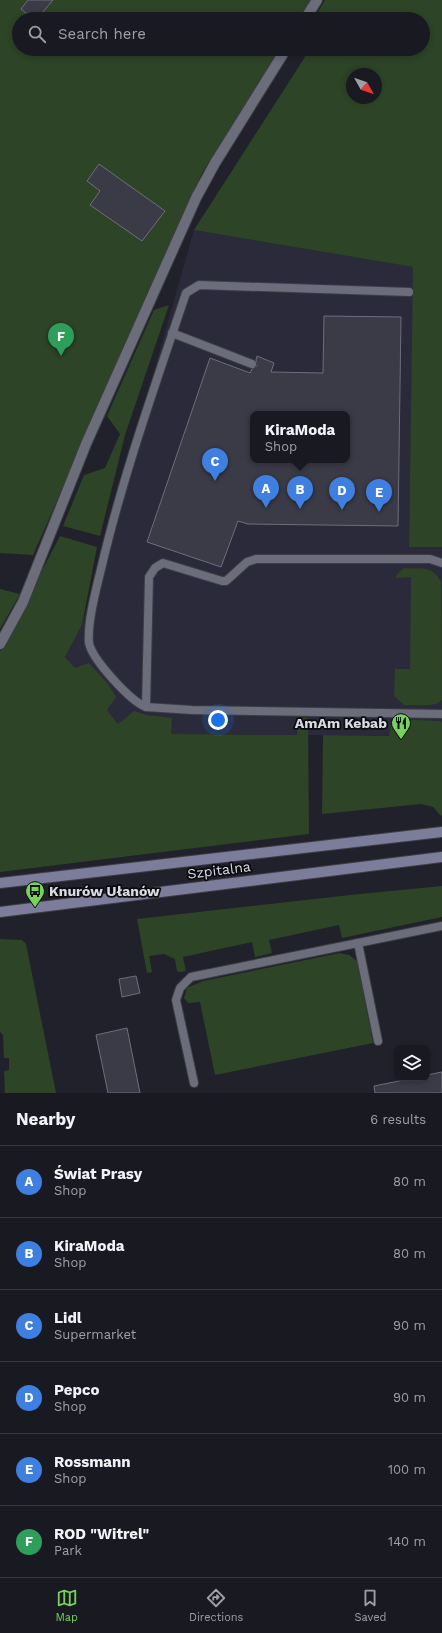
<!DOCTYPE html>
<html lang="en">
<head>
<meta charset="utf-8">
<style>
	body { margin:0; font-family:"Work Sans",sans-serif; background:#26262e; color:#f1f3f6 }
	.controls { position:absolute; right:12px; bottom:12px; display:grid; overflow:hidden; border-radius:8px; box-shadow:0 2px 6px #0003 }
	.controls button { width:36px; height:36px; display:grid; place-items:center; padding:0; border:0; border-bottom:1px solid #37383f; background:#191921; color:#f1f3f6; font:20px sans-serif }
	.compass { position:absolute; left:346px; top:68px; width:36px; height:36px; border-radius:50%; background:#191921; box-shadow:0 2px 6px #0003; rotate:130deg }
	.you { position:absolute; left:218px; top:720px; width:14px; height:14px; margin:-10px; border:3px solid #fff; border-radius:50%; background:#1a73e8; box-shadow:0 0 0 6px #1a73e833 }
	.badge { display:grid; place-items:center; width:26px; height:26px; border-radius:50%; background:#77d259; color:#fff; font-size:13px; font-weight:700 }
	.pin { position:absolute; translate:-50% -33px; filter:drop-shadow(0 1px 2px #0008) }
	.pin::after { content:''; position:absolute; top:21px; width:14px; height:12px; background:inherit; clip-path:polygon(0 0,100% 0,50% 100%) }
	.popup { position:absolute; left:250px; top:411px; width:100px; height:52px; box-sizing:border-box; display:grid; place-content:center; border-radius:8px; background:#191921; filter:drop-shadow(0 1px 3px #0005); font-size:13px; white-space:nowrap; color:#9fa0a5 }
	.popup b { font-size:15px; color:#f1f3f6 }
	.popup::after { content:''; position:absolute; left:50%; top:100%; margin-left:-8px; border:8px solid transparent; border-top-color:#191921 }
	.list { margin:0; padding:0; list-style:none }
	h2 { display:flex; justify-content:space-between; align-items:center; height:52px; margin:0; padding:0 16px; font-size:17px }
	h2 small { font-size:13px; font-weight:400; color:#9fa0a5 }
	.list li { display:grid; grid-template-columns:26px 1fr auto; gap:12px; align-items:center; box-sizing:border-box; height:72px; padding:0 16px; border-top:1px solid #37383f }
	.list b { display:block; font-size:15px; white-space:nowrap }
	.list p { margin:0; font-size:13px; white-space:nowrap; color:#9fa0a5 }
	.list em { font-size:13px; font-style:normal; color:#9fa0a5 }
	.icon { flex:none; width:22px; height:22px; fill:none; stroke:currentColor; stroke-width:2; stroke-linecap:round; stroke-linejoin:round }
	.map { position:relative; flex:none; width:442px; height:1093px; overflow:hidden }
	.search { position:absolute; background:#191921; box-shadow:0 2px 6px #0003; left:12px; right:12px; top:12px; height:44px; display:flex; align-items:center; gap:10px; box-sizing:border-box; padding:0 14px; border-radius:22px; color:#9fa0a5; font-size:15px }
	.sheet { height:484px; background:#191921 }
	nav { display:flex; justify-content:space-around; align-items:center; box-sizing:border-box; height:56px; border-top:1px solid #37383f; background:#191921; font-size:11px; color:#9fa0a5 }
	nav a { display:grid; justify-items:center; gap:2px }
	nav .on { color:#77d259 }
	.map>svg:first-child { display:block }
</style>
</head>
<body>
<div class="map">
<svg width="442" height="1093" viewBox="0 0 442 1093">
	<rect width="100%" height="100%" fill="#21212c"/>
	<!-- built -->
	<path fill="#2a2a3a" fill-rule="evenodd" d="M194 230 414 267 409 547H442V736L151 734 118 724 65 657 82 625ZM253 414H347V460H253Z"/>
	<!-- green -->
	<g fill="#2d4427" fill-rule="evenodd">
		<polygon points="0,0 310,0 298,19 19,19 19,49 280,49 202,173 33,555 0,553"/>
		<path d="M325 0H442V547H409L413 267 194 230 305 57 301 49H423V19H314ZM352 74H376V98H352Z"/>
		<polygon points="169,305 125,435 100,536 63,526 84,475 105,468 120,434 107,416 154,310"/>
		<polygon points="60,536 97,547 82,625 65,657 75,668 89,663 108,684 116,697 107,710 118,724 134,711 146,715 172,718 171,734 297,735 298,718 308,718 309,834 0,872 0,652"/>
		<path d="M404 568C420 569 433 565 441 582L442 700 436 704 430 705H404L394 696 395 669H410L411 577 396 578 397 574Z"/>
		<polygon points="0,589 20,594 0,629"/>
		<polygon points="392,719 440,721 442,722 442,815 441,816 433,807 421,804 322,814 323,735 389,736"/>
		<polygon points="442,886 442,917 342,938 339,925 269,940 272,953 255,957 252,942 183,957 186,971 180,972 177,971 175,959 164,954 149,956 152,972 147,973 137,919 350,895"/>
		<polygon points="0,939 22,940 26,944 56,1093 5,1093 4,1071 9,1070 9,1058 4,1058 3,1035 0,1032"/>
		<polygon points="340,953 349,955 357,961 373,1043 215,1075 200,1002 188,1003 184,998 187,988 203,981"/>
	</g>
	<!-- building -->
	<g fill="#3b3b47" stroke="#6d6e7b" fill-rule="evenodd">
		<polygon points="28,0 53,0 37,19 33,19 21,9"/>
		<polygon points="99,164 165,211 142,241 90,205 100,191 87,181"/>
		<path d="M324 316 401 317 398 526 248 524 238 521 221 567 147 542 210 358 250 373 252 369 257 366 256 360 257 356 274 363 271 372 323 373ZM253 414H347V460H253Z"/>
		<polygon points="136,976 140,993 122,997 119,979"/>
		<polygon points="127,1028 140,1093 108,1093 96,1035"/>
		<polygon points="442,1072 442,1093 375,1093 374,1086 414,1078 427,1078 427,1075"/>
	</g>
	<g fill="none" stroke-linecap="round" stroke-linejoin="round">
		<!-- lane casing -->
		<g stroke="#3d3d45" stroke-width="10">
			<g id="lane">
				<polyline points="172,333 252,364"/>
				<polyline points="442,563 430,559 256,559 247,562 226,581 222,581 163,563 155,568 149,577 146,707 192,710 442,714"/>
				<path d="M146 707C130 701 92 659 89 643 87 622 97 586 102 565 124 472 156 383 186 293L199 285 409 292"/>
				<polyline points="358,943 378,1041"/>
				<polyline points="194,1083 176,1000 180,988 191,977 442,926"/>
			</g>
		</g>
		<!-- street casing -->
		<g stroke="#3d3d45" stroke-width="12">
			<g id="street">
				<polyline points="305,19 317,0"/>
				<polyline points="0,644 23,602 86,444 196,198 215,163 286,49"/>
			</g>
		</g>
		<!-- secondary casing -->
		<g stroke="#3d3d45" stroke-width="12">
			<g id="secondary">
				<polyline points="0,883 442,832"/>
				<polyline points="0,912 442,857"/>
			</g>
		</g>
		<!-- lane -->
		<use href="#lane" stroke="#6c6d7a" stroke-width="8"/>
		<!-- street -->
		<use href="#street" stroke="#6c6d7a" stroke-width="10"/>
		<!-- secondary -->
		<use href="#secondary" stroke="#7c7d9a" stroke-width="10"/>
	</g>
	<!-- icons -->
	<defs>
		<g id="restaurant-pin" transform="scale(1)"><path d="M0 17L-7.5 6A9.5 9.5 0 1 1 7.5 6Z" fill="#77d259" stroke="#0b0b10"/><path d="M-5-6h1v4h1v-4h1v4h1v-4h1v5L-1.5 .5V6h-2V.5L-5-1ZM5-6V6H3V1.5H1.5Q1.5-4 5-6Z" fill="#111"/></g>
		<g id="bus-pin" transform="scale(1)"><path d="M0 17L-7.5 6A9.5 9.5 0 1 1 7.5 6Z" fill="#77d259" stroke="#0b0b10"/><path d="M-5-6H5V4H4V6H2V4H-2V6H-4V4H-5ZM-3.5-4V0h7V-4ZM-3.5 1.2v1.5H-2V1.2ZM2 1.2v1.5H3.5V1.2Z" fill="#111"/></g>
	</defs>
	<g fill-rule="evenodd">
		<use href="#restaurant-pin" x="401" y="723"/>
		<use href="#bus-pin" x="35" y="891"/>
	</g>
	<g text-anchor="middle" stroke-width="3.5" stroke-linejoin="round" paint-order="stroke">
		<!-- poi labels -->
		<g font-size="14" font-weight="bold" fill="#dadbe2" stroke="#0b0b10" text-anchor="end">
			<text x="387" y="728">AmAm Kebab</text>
			<text x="49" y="896" text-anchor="start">Knurów Ułanów</text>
		</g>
		<!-- street labels -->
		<g font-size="14" fill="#dadbe2" stroke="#0b0b10">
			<text transform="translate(219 870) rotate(-7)" y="5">Szpitalna</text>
		</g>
	</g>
</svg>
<div class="controls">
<button><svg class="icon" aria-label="layers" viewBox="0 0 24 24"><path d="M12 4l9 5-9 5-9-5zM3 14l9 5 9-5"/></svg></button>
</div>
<svg class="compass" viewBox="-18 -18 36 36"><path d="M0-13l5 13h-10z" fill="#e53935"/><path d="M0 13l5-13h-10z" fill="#9fa0a5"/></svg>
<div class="you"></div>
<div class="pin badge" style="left:266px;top:508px;background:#3f7fe0">A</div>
<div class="pin badge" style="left:300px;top:509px;background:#3f7fe0">B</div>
<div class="popup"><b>KiraModa</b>Shop</div>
<div class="pin badge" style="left:215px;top:481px;background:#3f7fe0">C</div>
<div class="pin badge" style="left:342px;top:510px;background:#3f7fe0">D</div>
<div class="pin badge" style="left:379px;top:512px;background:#3f7fe0">E</div>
<div class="pin badge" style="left:61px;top:356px;background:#2e9e5b">F</div>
<div class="search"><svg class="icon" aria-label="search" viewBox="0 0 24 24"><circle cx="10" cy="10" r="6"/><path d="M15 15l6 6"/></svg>Search here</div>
</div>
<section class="sheet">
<h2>Nearby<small>6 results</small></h2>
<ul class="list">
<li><span class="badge" style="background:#3f7fe0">A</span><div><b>Świat Prasy</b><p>Shop</p></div><em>80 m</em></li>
<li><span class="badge" style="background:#3f7fe0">B</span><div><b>KiraModa</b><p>Shop</p></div><em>80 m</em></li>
<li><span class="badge" style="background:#3f7fe0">C</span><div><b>Lidl</b><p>Supermarket</p></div><em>90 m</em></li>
<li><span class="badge" style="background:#3f7fe0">D</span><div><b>Pepco</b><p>Shop</p></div><em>90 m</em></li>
<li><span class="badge" style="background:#3f7fe0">E</span><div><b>Rossmann</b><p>Shop</p></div><em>100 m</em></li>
<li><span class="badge" style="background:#2e9e5b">F</span><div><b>ROD &quot;Witrel&quot;</b><p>Park</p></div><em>140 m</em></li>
</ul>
</section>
<nav>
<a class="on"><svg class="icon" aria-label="map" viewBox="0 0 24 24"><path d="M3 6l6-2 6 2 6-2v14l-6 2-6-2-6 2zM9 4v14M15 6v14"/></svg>Map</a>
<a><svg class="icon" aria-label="directions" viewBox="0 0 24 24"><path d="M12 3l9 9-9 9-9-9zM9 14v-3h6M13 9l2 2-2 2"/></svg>Directions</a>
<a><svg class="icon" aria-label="saved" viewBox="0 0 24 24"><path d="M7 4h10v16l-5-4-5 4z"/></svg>Saved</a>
</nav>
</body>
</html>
